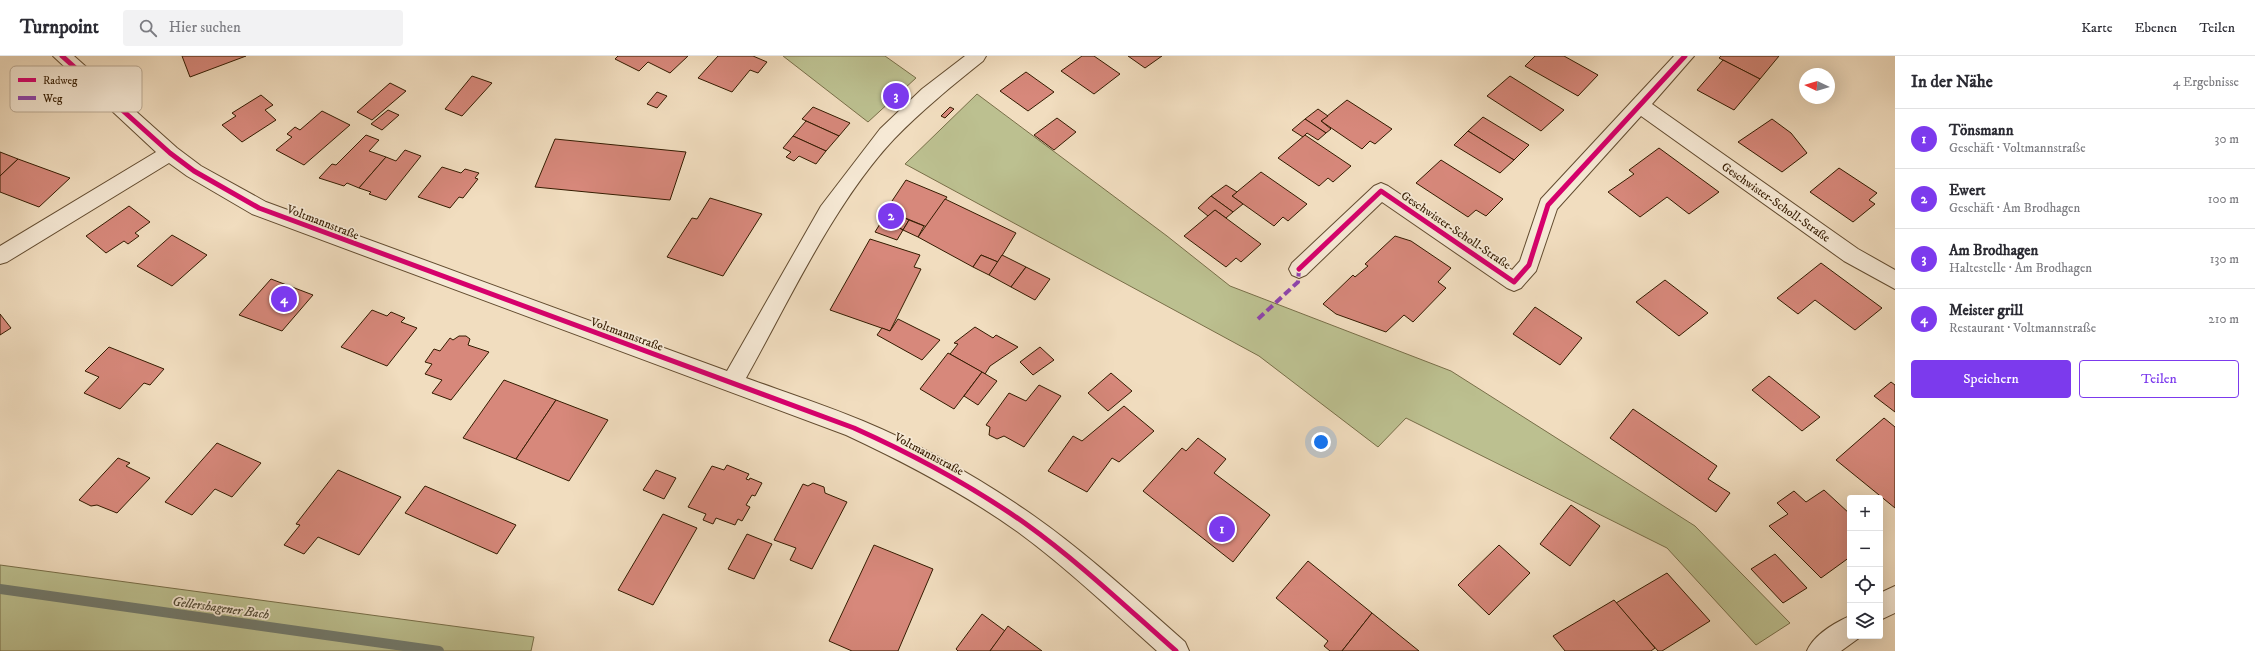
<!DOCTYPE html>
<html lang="de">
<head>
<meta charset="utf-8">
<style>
	body { margin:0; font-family:"IM FELL DW Pica",serif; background:#f2f2f3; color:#2b2b33 }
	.controls { position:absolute; right:12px; bottom:12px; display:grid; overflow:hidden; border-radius:4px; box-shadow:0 4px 16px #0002 }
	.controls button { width:36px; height:36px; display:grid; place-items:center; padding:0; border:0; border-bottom:1px solid #e1e1e2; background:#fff; color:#2b2b33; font:20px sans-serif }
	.compass { position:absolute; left:1799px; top:12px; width:36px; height:36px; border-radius:50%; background:#fff; box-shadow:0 4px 16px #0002; rotate:274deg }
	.you { position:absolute; left:1321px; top:386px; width:14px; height:14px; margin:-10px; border:3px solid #fff; border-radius:50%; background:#1a73e8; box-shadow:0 0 0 6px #1a73e833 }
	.badge { display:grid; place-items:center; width:26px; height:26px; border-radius:50%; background:#7c3aed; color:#fff; font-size:13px; font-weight:700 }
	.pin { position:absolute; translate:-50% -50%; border:2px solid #fff; box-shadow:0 1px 4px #0006 }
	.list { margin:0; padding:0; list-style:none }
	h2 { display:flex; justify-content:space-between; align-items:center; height:52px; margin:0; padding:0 16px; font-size:17px }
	h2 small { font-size:13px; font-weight:400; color:#7c7c81 }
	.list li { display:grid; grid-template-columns:26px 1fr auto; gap:12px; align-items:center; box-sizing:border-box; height:60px; padding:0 16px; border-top:1px solid #e1e1e2 }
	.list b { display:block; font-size:15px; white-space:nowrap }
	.list p { margin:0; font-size:13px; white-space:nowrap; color:#7c7c81 }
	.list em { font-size:13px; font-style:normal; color:#7c7c81 }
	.actions { display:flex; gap:8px; padding:12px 16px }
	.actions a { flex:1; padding:9px 0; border:1px solid #7c3aed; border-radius:4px; text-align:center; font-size:14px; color:#7c3aed }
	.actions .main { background:#7c3aed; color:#fff }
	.icon { flex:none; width:22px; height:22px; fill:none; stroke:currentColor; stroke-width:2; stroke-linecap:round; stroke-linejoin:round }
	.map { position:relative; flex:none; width:1895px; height:595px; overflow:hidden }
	header { display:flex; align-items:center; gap:24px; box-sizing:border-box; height:56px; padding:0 20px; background:#fff; border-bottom:1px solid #e1e1e2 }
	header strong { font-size:19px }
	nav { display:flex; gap:22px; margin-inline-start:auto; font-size:14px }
	.search { width:280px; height:36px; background:#f2f2f3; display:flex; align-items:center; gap:10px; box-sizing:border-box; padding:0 14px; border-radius:4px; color:#7c7c81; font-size:15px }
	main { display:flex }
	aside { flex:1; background:#fff }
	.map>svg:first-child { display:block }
</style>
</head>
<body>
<header>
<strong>Turnpoint</strong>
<div class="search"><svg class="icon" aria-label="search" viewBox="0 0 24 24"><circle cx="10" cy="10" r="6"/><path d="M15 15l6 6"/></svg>Hier suchen</div>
<nav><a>Karte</a><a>Ebenen</a><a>Teilen</a></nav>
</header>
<main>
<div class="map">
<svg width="1895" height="595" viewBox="0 0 1895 595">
	<rect width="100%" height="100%" fill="#f1ddbf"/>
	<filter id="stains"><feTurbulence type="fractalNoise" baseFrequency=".005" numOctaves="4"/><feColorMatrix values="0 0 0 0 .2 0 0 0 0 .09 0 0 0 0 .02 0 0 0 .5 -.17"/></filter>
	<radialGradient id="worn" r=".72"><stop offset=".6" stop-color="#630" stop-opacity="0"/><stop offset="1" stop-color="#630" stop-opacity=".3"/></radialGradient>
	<!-- green -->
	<g fill="#bcc090" stroke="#786e48">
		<polygon points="783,0 885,0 916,22 868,66"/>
		<polygon points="977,38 1167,180 1230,230 1451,315 1695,470 1790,567 1756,589 1667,492 1406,362 1378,391 1259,300 905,108"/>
		<polygon points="0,509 534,581 531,595 0,595"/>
	</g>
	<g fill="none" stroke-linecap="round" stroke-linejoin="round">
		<!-- stream -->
		<polyline stroke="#727b6e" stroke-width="10" points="0,533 439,595"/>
	</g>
	<!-- building -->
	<g fill="#d7887b" stroke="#341b00">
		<polygon points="182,0 246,0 190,21"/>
		<polygon points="618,0 688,0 670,17 648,6 639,15 615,3"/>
		<polygon points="718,0 753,0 767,6 758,17 750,14 732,36 698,22"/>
		<polygon points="1082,0 1094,0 1120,18 1094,38 1061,15"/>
		<polygon points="1128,0 1162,0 1145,12"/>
		<polygon points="1535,0 1564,0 1598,19 1578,40 1525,10"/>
		<polygon points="1721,0 1779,0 1760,23 1719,2"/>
		<polygon points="1723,4 1760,23 1734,54 1697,34"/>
		<polygon points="1026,16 1054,36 1028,55 1000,35"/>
		<polygon points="472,20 492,27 462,60 445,53"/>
		<polygon points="1510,20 1564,54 1541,75 1487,40"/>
		<polygon points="390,27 406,35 372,64 357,56"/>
		<polygon points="657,36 667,40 657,52 647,48"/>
		<polygon points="261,39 273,49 265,54 276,64 242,86 222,69 236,60 232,57"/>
		<polygon points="1347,44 1392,73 1375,88 1370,85 1362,93 1321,65"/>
		<polygon points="813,51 850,67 839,80 802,63"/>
		<polygon points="950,51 954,53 945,62 941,60"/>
		<polygon points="1318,53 1328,60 1321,65 1331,73 1326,77 1305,63"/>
		<polygon points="388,54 399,59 382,74 371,68"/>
		<polygon points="322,55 350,69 304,109 276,94 292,81 287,78 295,71 300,74"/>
		<polygon points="1483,61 1529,89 1514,104 1468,75"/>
		<polygon points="1057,62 1076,76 1054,94 1034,79"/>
		<polygon points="1305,63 1326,77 1318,84 1307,77 1303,81 1292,74"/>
		<polygon points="1772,63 1791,77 1807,97 1782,116 1738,86"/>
		<polygon points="806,65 839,80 826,95 793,80"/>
		<polygon points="1468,75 1514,104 1500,117 1454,89"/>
		<polygon points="366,79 379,84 369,95 386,101 359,132 347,127 344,130 319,122 332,108 336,109"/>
		<polygon points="1305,79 1351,110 1333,126 1328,122 1319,130 1278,102"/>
		<polygon points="793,80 826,95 816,108 799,100 794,105 786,101 791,96 783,92"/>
		<polygon points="555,83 686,96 670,144 535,131"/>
		<polygon points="1659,92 1719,136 1689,158 1667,141 1640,161 1608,136 1634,118 1629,114"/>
		<polygon points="405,94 421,100 386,144 369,138 371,136 359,132 386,101 396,105"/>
		<polygon points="0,96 18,103 0,120"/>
		<polygon points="18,103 70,122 39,151 0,136 0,120"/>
		<polygon points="1441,104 1503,143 1486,160 1476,154 1468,161 1416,127"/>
		<polygon points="442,111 461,117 465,113 479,117 475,122 478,123 463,142 459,141 450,152 418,141"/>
		<polygon points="1839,112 1877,137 1869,144 1875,148 1853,166 1810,136"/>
		<polygon points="1261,116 1307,148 1288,165 1283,161 1274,170 1232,140"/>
		<polygon points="906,124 947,141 927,171 886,154"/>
		<polygon points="1226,129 1237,136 1232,140 1243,148 1233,156 1211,140"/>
		<polygon points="1211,140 1233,156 1226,162 1215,154 1208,160 1198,152"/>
		<polygon points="710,142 762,158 723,220 667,201 692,162 697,163"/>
		<polygon points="945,143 1016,177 998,206 981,199 973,211 918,181"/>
		<polygon points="129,150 150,166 135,177 139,180 128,188 124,185 106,197 86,180"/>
		<polygon points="1215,154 1261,188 1241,206 1236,202 1226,211 1184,180"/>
		<polygon points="887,155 909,164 903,174 883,163"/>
		<polygon points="883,163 903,174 897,184 875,176"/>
		<polygon points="909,164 924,170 918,181 903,174"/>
		<polygon points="172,179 207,199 172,230 137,210"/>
		<polygon points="1395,180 1411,185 1451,212 1438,226 1446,232 1413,266 1404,259 1386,276 1336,258 1323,248 1353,219 1355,221 1368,210 1365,208"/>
		<polygon points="870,183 920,199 914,211 921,213 890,275 830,254"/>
		<polygon points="981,199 998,206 989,219 973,211"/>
		<polygon points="1002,199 1026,211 1011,231 989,219"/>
		<polygon points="1821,207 1882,252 1855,274 1815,244 1798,258 1777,242"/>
		<polygon points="1026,211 1050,223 1035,244 1011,231"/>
		<polygon points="271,223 313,239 282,275 239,259"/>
		<polygon points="1665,224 1708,257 1679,280 1636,246"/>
		<polygon points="1535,251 1582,282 1560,309 1513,278"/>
		<polygon points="372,254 387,260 391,256 405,262 401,266 417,272 387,310 341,291"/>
		<polygon points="0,258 11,272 0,279"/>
		<polygon points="898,263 940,284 922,304 877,279 882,272 890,275"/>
		<polygon points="975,271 993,282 996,279 1018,291 990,310 985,318 950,298 958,288 954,287"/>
		<polygon points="459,280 466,280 470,283 468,289 489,296 451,344 432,337 442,324 425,318 432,308 425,306 434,293 440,295 450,282 453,284"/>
		<polygon points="109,291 164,313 150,329 144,327 120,353 84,337 99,321 85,315"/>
		<polygon points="1040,291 1054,304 1033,319 1020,306"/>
		<polygon points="948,297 982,316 954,353 920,333"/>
		<polygon points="982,316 997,325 978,349 964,340"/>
		<polygon points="1111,317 1132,335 1108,355 1088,337"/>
		<polygon points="1769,320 1820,361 1802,375 1752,334"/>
		<polygon points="504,324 556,344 516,403 463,382"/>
		<polygon points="1891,326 1895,329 1895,356 1874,340"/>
		<polygon points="1039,329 1061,340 1024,391 1004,380 997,383 989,379 990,371 986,369 1009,337 1026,345"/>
		<polygon points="556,344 608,364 569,425 516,403"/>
		<polygon points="1124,350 1154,375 1119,406 1112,402 1087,436 1048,415 1073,380 1082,385"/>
		<polygon points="1633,353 1717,410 1708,423 1730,437 1716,456 1610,382"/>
		<polygon points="1884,362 1895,371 1895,452 1836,404"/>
		<polygon points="1198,382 1226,403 1214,417 1270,459 1233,506 1143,435 1182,392 1186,395"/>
		<polygon points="217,387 261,407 232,441 215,433 192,459 165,446"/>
		<polygon points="118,402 130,407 126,410 150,422 117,457 97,449 91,450 79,444"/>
		<polygon points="727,409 749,418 746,423 749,424 750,422 762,427 755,440 752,439 746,449 750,451 742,465 738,463 735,469 716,462 713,468 703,464 706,458 688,451 712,410 724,414"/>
		<polygon points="338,414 401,441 359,499 318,481 304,498 284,489 300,469 296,468"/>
		<polygon points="656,414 676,422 664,443 643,434"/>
		<polygon points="813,427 824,431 825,437 847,446 812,513 790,504 796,492 774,484 803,428 808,430"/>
		<polygon points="425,430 516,469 497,498 405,457"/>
		<polygon points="1824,434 1850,458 1850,501 1821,522 1769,470 1788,458 1777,447 1794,435 1806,446"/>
		<polygon points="1571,449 1600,470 1570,510 1540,488"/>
		<polygon points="663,458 697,472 653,549 618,534"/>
		<polygon points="747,478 772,488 754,523 728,513"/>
		<polygon points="874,489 933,513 898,595 852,595 829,585"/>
		<polygon points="1499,489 1530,517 1489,559 1458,529"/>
		<polygon points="1775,498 1807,532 1783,547 1751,513"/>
		<polygon points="1308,505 1372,557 1342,595 1330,595 1324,590 1328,585 1276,542"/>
		<polygon points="1667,517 1710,565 1662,595 1658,595 1616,547"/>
		<polygon points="1614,544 1655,592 1651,595 1565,595 1553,580"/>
		<polygon points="1372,557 1419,595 1342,595"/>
		<polygon points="982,558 1005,575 990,595 958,595 956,593"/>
		<polygon points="1008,570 1042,595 990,595"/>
	</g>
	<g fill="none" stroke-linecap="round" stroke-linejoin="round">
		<!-- minor casing -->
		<g stroke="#634c30" stroke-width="2">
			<g id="minor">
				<path d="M53 0H74L177 92 201 110 266 146 727 315 821 150 880 73 922 33 965 0H986L983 5C953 29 922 54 894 83 834 147 789 245 746 322 785 336 825 349 863 365 923 390 981 423 1034 460 1088 498 1136 543 1185 586L1189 595H1157C1111 554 1067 512 1018 476 965 438 906 407 846 379L252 158 187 120 169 107 7 206 0 208V190L156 96Z"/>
				<polygon points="1674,0 1694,0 1652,48 1858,193 1895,214 1895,233 1844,205 1641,60 1557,153 1536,215 1521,232 1514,235 1507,232 1382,146 1306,219 1299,222 1292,219 1289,213 1292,207 1374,130 1381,127 1388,130 1512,214 1520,205 1541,143"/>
				<polygon points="1895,530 1895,557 1880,564 1880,537"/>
				<path d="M1850 560V580H1860L1859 582 1841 595H1807C1814 579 1834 567 1850 560Z"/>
			</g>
		</g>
		<!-- minor -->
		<use href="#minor" fill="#f6e9d5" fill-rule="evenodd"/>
		<!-- quiet -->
		<polyline stroke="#8e44ad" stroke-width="4" stroke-dasharray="8 4" stroke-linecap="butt" points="1258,263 1298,226 1299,213"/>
		<!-- cycleway casing -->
		<g stroke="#f6e9d5" stroke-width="8">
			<g id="cycleway">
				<path d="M62 0 170 97 194 115 259 152 854 372C914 399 972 430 1026 468 1079 506 1127 552 1176 595"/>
				<polyline points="1299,213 1381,135 1514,226 1529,209 1548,149 1685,0"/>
			</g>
		</g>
		<!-- cycleway -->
		<use href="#cycleway" stroke="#d6006c" stroke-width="5"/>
	</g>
	<g text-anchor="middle" stroke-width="3.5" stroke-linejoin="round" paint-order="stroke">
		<!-- street labels -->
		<g font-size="12" fill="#341b00" stroke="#f6e9d5">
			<text transform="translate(1776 146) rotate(35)" y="4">Geschwister-Scholl-Straße</text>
			<text transform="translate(323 166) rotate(21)" y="4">Voltmannstraße</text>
			<text transform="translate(1456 174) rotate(34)" y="4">Geschwister-Scholl-Straße</text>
			<text transform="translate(627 278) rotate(20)" y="4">Voltmannstraße</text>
			<text transform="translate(929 398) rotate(28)" y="4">Voltmannstraße</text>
		</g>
		<!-- water labels -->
		<g font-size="13" font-style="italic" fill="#534b37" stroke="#f6e9d5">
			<text transform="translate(221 551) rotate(8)" y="5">Gellershagener Bach</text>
		</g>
	</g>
	<!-- legend -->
	<rect x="10" y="10" width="132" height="46" rx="6" fill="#f6e9d5" stroke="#bcab95" stroke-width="1"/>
	<rect x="18" y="22" width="18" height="4" fill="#d6006c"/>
	<rect x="18" y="40" width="18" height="4" fill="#8e44ad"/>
	<g font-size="11" fill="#341b00">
		<text x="43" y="28">Radweg</text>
		<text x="43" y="46">Weg</text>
	</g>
	<rect width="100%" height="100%" filter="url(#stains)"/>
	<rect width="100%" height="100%" fill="url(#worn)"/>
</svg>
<div class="controls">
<button>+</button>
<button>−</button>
<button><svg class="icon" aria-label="locate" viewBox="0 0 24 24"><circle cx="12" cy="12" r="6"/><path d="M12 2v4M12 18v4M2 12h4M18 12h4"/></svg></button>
<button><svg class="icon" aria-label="layers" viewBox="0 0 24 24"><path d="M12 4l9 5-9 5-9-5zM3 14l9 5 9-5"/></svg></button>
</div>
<svg class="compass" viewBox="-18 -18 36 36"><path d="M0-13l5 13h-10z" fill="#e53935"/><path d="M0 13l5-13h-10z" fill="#7c7c81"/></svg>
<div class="you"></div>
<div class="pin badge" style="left:1222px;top:473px">1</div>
<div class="pin badge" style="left:891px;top:160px">2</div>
<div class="pin badge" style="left:896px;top:40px">3</div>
<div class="pin badge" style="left:284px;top:243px">4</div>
</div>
<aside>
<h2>In der Nähe<small>4 Ergebnisse</small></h2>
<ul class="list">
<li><span class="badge">1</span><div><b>Tönsmann</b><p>Geschäft · Voltmannstraße</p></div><em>30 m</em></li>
<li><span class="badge">2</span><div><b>Ewert</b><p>Geschäft · Am Brodhagen</p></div><em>100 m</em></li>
<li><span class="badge">3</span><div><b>Am Brodhagen</b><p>Haltestelle · Am Brodhagen</p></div><em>130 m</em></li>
<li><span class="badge">4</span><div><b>Meister grill</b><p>Restaurant · Voltmannstraße</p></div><em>210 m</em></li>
</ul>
<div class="actions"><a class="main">Speichern</a><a>Teilen</a></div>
</aside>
</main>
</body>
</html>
